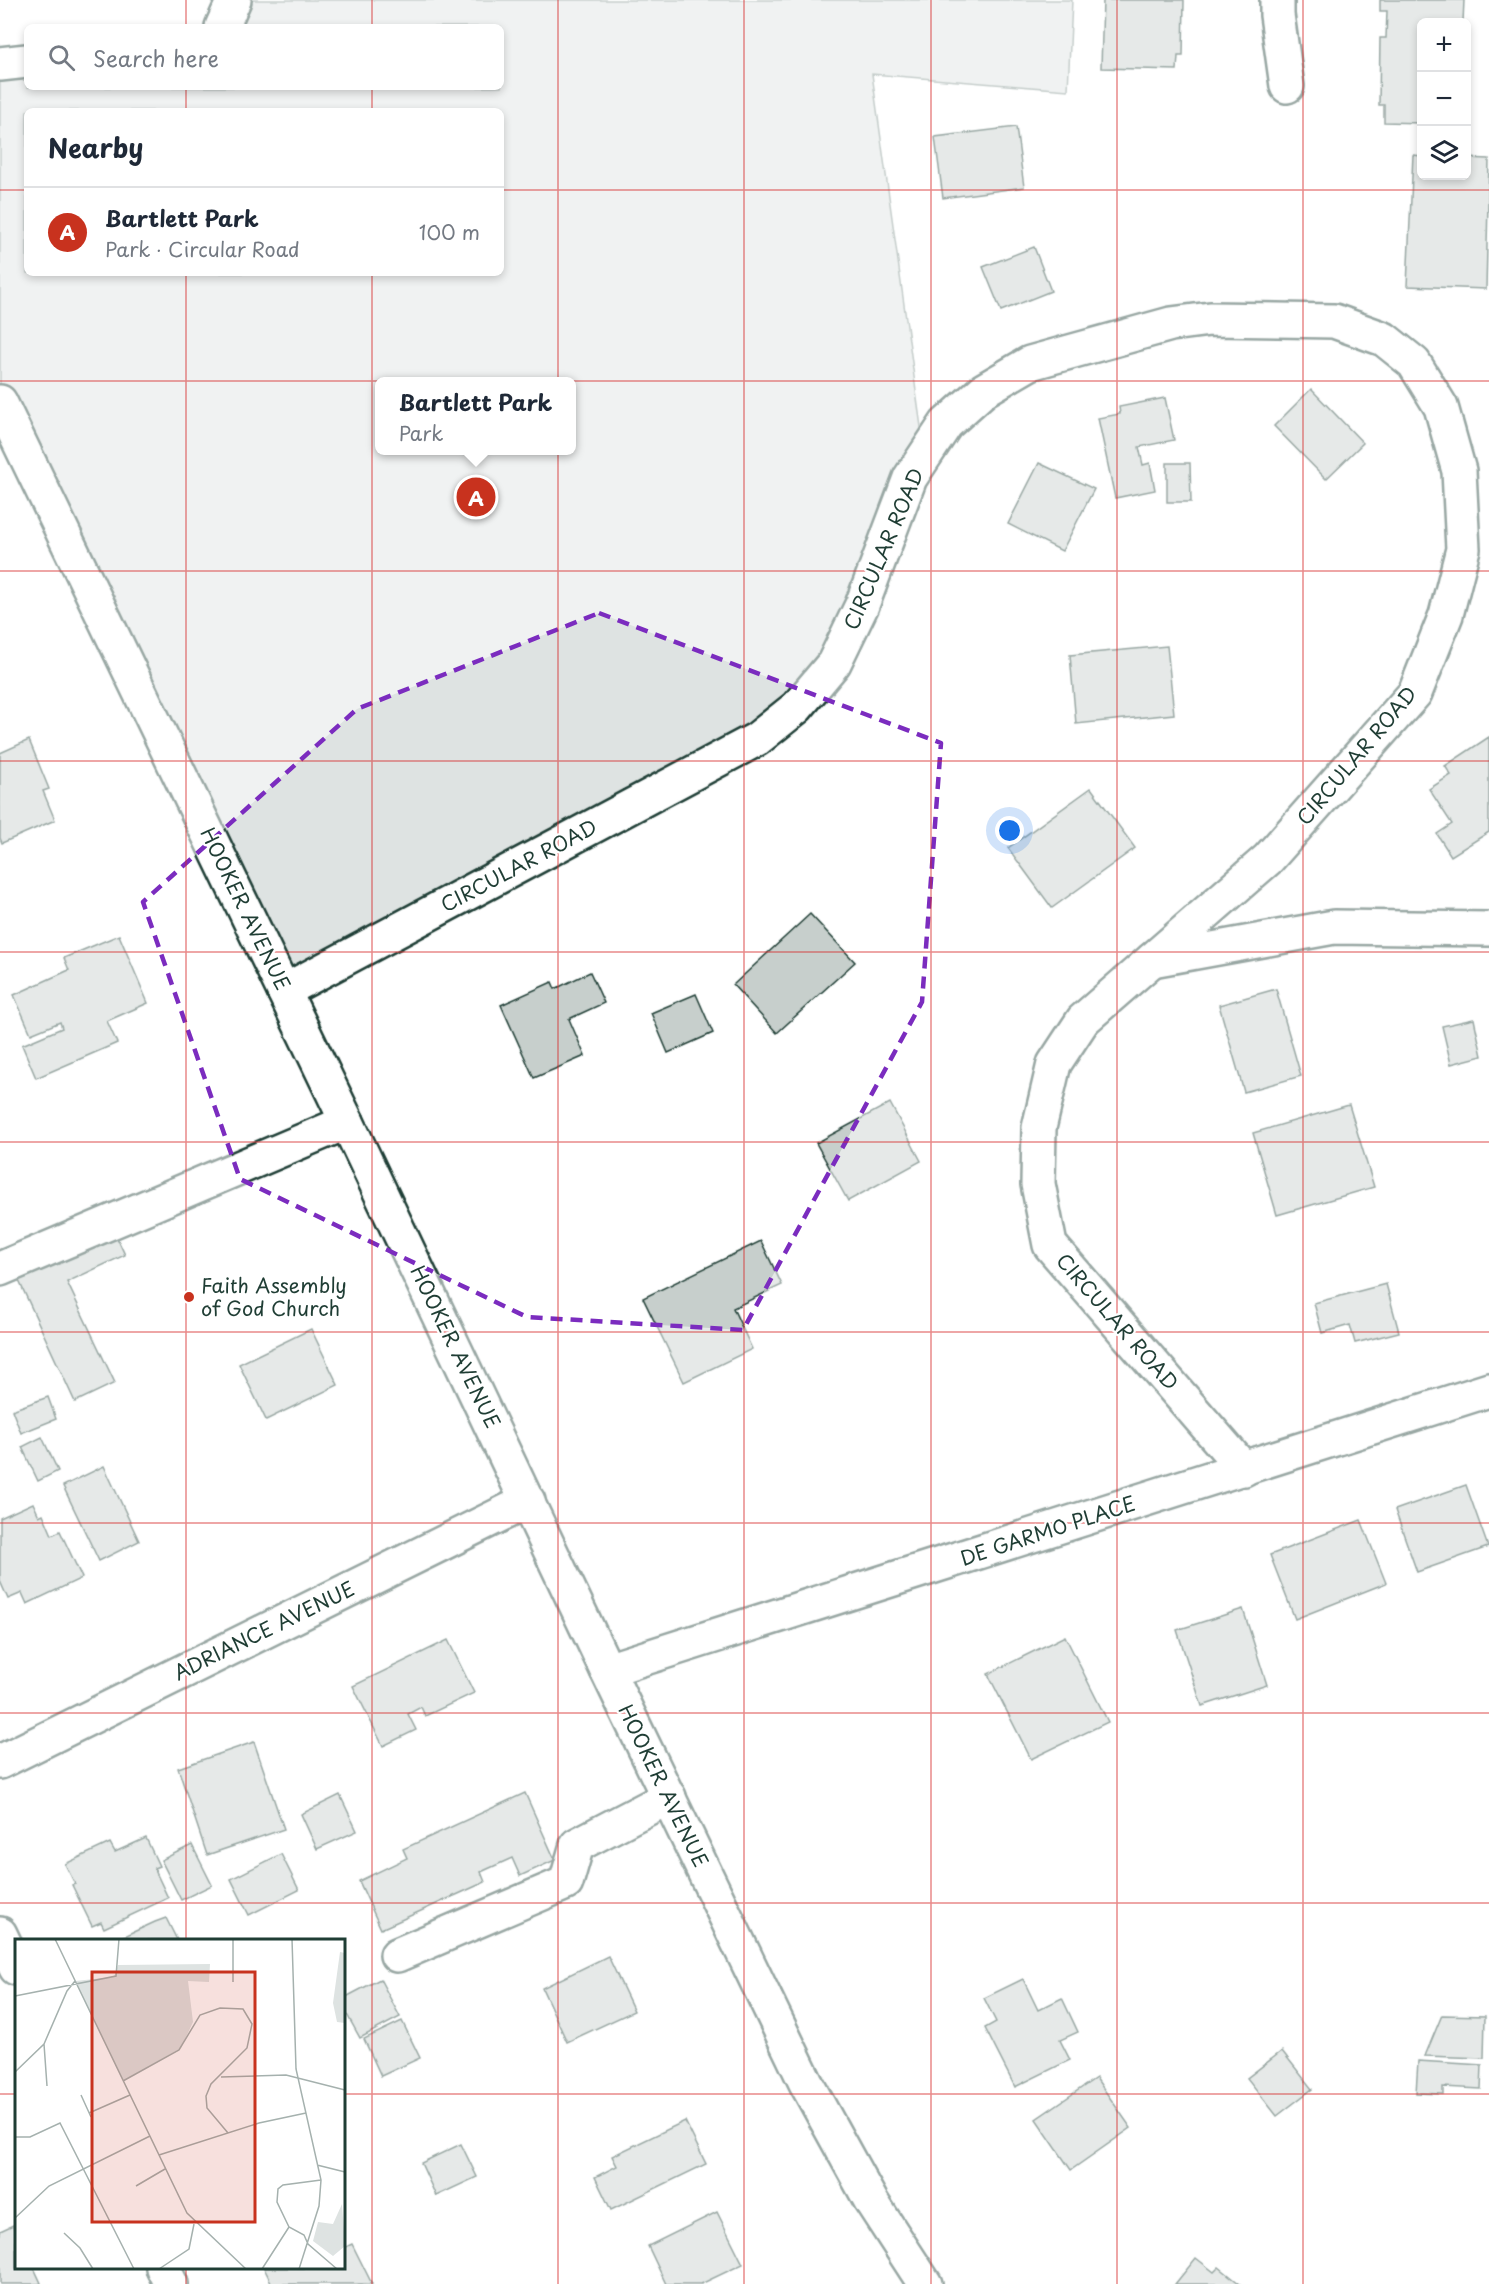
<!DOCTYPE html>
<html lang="en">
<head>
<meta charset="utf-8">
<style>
	body { margin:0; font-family:"Playpen Sans",sans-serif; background:#f2f2f3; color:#1f2937 }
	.controls { position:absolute; right:18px; top:18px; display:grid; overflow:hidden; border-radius:9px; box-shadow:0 3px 9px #0003 }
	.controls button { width:54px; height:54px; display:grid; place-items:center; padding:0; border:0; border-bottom:2px solid #e0e1e3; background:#fff; color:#1f2937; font:30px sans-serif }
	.you { position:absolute; left:1010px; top:831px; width:21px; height:21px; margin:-15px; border:4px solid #fff; border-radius:50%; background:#1a73e8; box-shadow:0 0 0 9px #1a73e833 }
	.badge { display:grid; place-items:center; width:39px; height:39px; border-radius:50%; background:#c8321e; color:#fff; font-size:20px; font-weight:700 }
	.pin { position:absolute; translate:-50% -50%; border:3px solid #fff; box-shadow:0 2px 6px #0006 }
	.popup { position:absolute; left:375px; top:377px; width:201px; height:78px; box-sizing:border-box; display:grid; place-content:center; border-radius:9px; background:#fff; filter:drop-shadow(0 2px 4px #0005); font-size:20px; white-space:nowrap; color:#747a83 }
	.popup b { font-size:22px; color:#1f2937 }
	.popup::after { content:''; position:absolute; left:50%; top:100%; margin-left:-12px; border:12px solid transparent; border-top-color:#fff }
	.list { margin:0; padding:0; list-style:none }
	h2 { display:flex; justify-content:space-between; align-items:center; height:78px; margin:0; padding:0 24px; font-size:26px }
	h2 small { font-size:20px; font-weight:400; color:#747a83 }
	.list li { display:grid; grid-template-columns:39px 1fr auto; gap:18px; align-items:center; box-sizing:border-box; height:90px; padding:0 24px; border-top:2px solid #e0e1e3 }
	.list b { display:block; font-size:22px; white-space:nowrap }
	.list p { margin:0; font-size:20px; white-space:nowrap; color:#747a83 }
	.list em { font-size:20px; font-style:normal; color:#747a83 }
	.icon { flex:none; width:33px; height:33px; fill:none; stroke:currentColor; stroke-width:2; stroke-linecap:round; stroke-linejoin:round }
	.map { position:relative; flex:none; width:1489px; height:2284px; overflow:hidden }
	.search { position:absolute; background:#fff; box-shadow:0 3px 9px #0003; left:24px; top:24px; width:480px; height:66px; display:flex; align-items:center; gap:15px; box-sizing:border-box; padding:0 21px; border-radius:9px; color:#747a83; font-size:22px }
	.panel { position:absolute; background:#fff; box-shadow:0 3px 9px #0003; left:24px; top:108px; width:480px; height:168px; border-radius:9px }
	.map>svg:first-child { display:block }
</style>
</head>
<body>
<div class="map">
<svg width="1489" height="2284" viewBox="0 0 1489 2284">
	<rect width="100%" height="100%" fill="#fff"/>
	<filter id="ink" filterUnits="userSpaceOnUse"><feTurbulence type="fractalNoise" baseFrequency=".0167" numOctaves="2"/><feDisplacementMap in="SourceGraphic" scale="12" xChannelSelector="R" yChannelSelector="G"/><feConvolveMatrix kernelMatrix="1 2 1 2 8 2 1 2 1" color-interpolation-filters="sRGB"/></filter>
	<g filter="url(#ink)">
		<!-- green -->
		<path fill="#dee3e2" stroke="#7e908b" stroke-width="1.5" fill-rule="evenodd" d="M226 0H1072L1068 90 872 74 925 456 813 688 284 991 0 402V64L27 61V87H501V27H222ZM27 111H501V273H27ZM380 382H572V450H380Z"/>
		<!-- building -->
		<g fill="#c7cfcc" stroke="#1f3d34" stroke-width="1.5">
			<polygon points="1103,0 1184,0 1183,56 1178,56 1177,70 1101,68"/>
			<polygon points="1380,0 1464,0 1463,22 1422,22 1422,123 1384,122 1384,105 1379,105 1380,38 1386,38 1387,11 1380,11"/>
			<polygon points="1016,127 1024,187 943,198 935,137"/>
			<polygon points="1413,155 1422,156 1422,176 1466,176 1466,158 1489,159 1486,289 1407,286"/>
			<polygon points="1034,247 1051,291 1001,311 983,267"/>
			<polygon points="1311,389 1363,443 1326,479 1274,426"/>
			<polygon points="1165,398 1174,440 1139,447 1143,465 1150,463 1155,490 1115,498 1098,418 1120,414 1119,407"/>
			<polygon points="1039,463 1094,489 1062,551 1008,524"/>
			<polygon points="1167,463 1190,463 1191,502 1167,502"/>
			<polygon points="1167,646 1174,714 1076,724 1070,655"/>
			<polygon points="1489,737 1489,832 1451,856 1437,834 1452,824 1429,789 1451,775 1445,766"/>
			<polygon points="29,740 49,789 43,791 55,820 2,843 0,838 0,753"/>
			<polygon points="1091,788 1135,848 1052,908 1008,848"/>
			<polygon points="810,914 855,962 777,1033 733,985"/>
			<polygon points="119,935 148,1003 107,1021 117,1043 36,1078 22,1045 62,1028 60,1022 31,1034 14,995 69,970 64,958"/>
			<polygon points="590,972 604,1003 569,1019 585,1056 534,1078 501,1005 552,982 555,989"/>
			<polygon points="1276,989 1301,1076 1244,1092 1219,1005"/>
			<polygon points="696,994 713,1033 668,1053 651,1013"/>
			<polygon points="1474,1019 1482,1056 1451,1064 1442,1026"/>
			<polygon points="890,1103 921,1161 848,1201 816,1143"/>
			<polygon points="1349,1105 1374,1187 1277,1215 1253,1133"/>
			<polygon points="112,1227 125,1255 67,1282 115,1383 75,1402 15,1272"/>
			<polygon points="761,1241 782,1285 733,1308 752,1349 684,1382 643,1298"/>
			<polygon points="1386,1284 1399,1332 1355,1343 1350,1325 1322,1333 1314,1303"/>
			<polygon points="311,1329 338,1385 266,1420 239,1364"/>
			<polygon points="48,1397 56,1419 21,1433 12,1410"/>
			<polygon points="42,1437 58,1471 38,1481 22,1447"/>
			<polygon points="104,1466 139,1541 99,1561 63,1486"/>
			<polygon points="1466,1485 1488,1547 1417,1572 1395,1510"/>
			<polygon points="33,1503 39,1516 43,1514 52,1535 60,1531 82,1578 27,1604 22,1593 8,1599 0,1581 0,1518"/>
			<polygon points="1361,1520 1386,1583 1295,1619 1270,1555"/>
			<polygon points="1243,1609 1267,1685 1202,1706 1177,1630"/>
			<polygon points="1065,1636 1108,1722 1031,1759 988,1674"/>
			<polygon points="448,1640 474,1693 425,1716 421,1707 408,1714 416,1730 383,1746 353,1686"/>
			<polygon points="254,1742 284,1829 207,1855 178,1768"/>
			<polygon points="525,1793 555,1860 520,1876 512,1858 481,1872 485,1882 381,1929 359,1881 407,1858 403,1849"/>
			<polygon points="340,1795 357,1831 317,1849 301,1814"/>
			<polygon points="146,1838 159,1866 154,1868 168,1898 104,1928 101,1922 92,1926 72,1885 75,1884 65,1864 110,1843 115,1852"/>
			<polygon points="192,1845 212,1885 181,1900 161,1860"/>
			<polygon points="281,1854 299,1890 249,1915 231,1879"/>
			<polygon points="166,1918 177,1940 116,1940 155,1922"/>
			<polygon points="608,1956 634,2011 567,2042 542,1988"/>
			<polygon points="380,1979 400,2017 360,2038 344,2009 344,1998"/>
			<polygon points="1023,1979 1038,2010 1062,1998 1078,2032 1060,2040 1070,2060 1015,2087 985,2028 996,2022 984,1998"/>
			<polygon points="1442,2015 1485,2016 1484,2058 1425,2056"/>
			<polygon points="402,2021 420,2058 381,2076 364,2039"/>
			<polygon points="1282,2051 1312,2089 1277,2116 1247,2078"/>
			<polygon points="1418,2061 1482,2065 1481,2089 1443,2087 1443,2094 1416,2093"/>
			<polygon points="1096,2078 1131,2128 1071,2170 1036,2119"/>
			<polygon points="685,2121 706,2164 611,2210 595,2177 617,2166 612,2156"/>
			<polygon points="461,2144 477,2177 436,2196 421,2163"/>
			<polygon points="717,2212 743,2264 701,2284 666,2284 648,2246"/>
			<polygon points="13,2225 16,2233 16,2268 34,2268 41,2283 39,2284 0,2284 0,2231"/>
			<polygon points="352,2244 372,2284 272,2284 264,2268 344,2268 344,2248"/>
			<polygon points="1196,2258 1214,2272 1219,2267 1240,2284 1175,2284"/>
		</g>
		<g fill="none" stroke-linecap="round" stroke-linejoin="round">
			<!-- minor casing -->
			<g stroke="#1f3d34" stroke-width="38">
				<g id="minor">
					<polyline points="1277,0 1277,15 1287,86"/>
					<polyline points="222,27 234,0"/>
					<polyline points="0,64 27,61"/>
					<polyline points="0,402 347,1122 607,1670 806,2083 871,2201 925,2284"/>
					<polyline points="1152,960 1334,927 1489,929"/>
					<polyline points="284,991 757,739 797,707 834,663 862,605 910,478 946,424 984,390 1030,363 1171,324 1210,319 1334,321 1384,339 1414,363 1441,407 1459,471 1463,549 1446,615 1415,693 1268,859 1083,1020 1054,1064 1039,1128 1038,1184 1050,1245 1244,1469"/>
					<polyline points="0,1269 347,1122"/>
					<polyline points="607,1670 1489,1390"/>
					<polyline points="0,1762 528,1501"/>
					<polyline points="0,1934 16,1968"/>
					<polyline points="397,1955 566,1883 577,1845 669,1797"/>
					<polyline points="163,2268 171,2284"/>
				</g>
			</g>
			<!-- minor -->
			<use href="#minor" stroke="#fff" stroke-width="33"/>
		</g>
	</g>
	<!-- marked area -->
	<path d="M0 0H1489V2284H0ZM599 613 941 743 922 1002 743 1330 527 1317 240 1179 143 902 357 709Z" fill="#fff" fill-opacity=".55" fill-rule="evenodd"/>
	<path fill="none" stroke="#7b2cbf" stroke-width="4.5" stroke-dasharray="12 8" stroke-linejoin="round" d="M599 613 941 743 922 1002 743 1330 527 1317 240 1179 143 902 357 709Z"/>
	<!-- grid -->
	<path fill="none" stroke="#d62828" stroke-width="1.5" stroke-opacity="0.55" d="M186 0V27M372 0V27M558 0V2284M744 0V2284M931 0V2284M1117 0V2284M1303 0V2284M186 87V111M372 87V111M0 190H27M501 190H1489M186 273V1940M372 273V2284M0 381H1489M0 571H1489M0 761H1489M0 952H1489M0 1142H1489M0 1332H1489M0 1523H1489M0 1713H1489M0 1903H1489M0 2094H16M344 2094H1489M186 2268V2284"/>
	<!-- markers -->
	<circle fill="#c8321e" stroke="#fff" stroke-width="2" cx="189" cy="1297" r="6"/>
	<g text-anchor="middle" stroke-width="4.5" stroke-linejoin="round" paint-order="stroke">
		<!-- street labels -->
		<g font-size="20" fill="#1f3d34" stroke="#fff">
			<text transform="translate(884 549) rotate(-67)" y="7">CIRCULAR ROAD</text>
			<text transform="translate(1357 756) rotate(-50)" y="7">CIRCULAR ROAD</text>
			<text transform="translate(519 866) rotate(-28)" y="7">CIRCULAR ROAD</text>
			<text transform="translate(245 909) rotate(64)" y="7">HOOKER AVENUE</text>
			<text transform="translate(1117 1322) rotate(49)" y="7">CIRCULAR ROAD</text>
			<text transform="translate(455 1347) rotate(64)" y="7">HOOKER AVENUE</text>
			<text transform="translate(1048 1531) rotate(-18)" y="7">DE GARMO PLACE</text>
			<text transform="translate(264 1631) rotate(-26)" y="7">ADRIANCE AVENUE</text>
			<text transform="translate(663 1786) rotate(64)" y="7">HOOKER AVENUE</text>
		</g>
		<!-- poi labels -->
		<g font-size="20" fill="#1f3d34" stroke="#fff" text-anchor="start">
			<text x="201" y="1293">Faith Assembly<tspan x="201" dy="23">of God Church</tspan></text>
		</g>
	</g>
	<!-- overview -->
	<g transform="translate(15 1939)">
		<rect width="330" height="330" fill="#fff"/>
		<path d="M325 13 330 14V84L322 83 318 64ZM195 25 194 43 173 42 178 83 166 109 108 142 60 42 99 38 103 26ZM327 265 330 307 318 317 298 302 303 283 318 285Z" fill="#dee3e2"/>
		<path fill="none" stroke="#a5b1ae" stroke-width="1.5" d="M40 0 172 274 231 330M167 0H188M218 0V43M277 0 281 130 306 241 304 267 284 330M0 57 101 37 104 0M29 105 32 147M0 133 29 105 52 52 60 42M206 138 271 136 330 151M108 142 164 111 185 76 205 69 228 70 237 85 232 109 196 145 191 157 192 169 213 194M66 156 76 178M74 174 115 156M0 198H15L45 184 119 330M144 216 244 184 291 174M302 226 330 233M306 241 268 246 263 250 262 263 274 288 289 296 293 305 322 330M121 247 150 230M0 279 34 247 135 197M49 294 65 309 78 330M144 330 174 310 179 285M247 330 274 288"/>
		<path fill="#c8321e" fill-opacity="0.15" stroke="#c8321e" stroke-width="3" d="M77 33H240V283H77Z"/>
		<rect width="330" height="330" fill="none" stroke="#1f3d34" stroke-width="3"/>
	</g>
</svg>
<div class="controls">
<button>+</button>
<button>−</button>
<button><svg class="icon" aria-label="layers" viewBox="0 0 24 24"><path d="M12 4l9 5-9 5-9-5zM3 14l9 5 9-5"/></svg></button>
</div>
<div class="you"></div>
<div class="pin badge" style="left:476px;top:497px">A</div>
<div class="popup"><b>Bartlett Park</b>Park</div>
<div class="search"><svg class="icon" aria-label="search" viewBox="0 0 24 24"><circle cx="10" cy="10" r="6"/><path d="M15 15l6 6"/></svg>Search here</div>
<section class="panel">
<h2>Nearby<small></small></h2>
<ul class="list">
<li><span class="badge">A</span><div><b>Bartlett Park</b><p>Park · Circular Road</p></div><em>100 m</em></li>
</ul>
</section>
</div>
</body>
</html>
